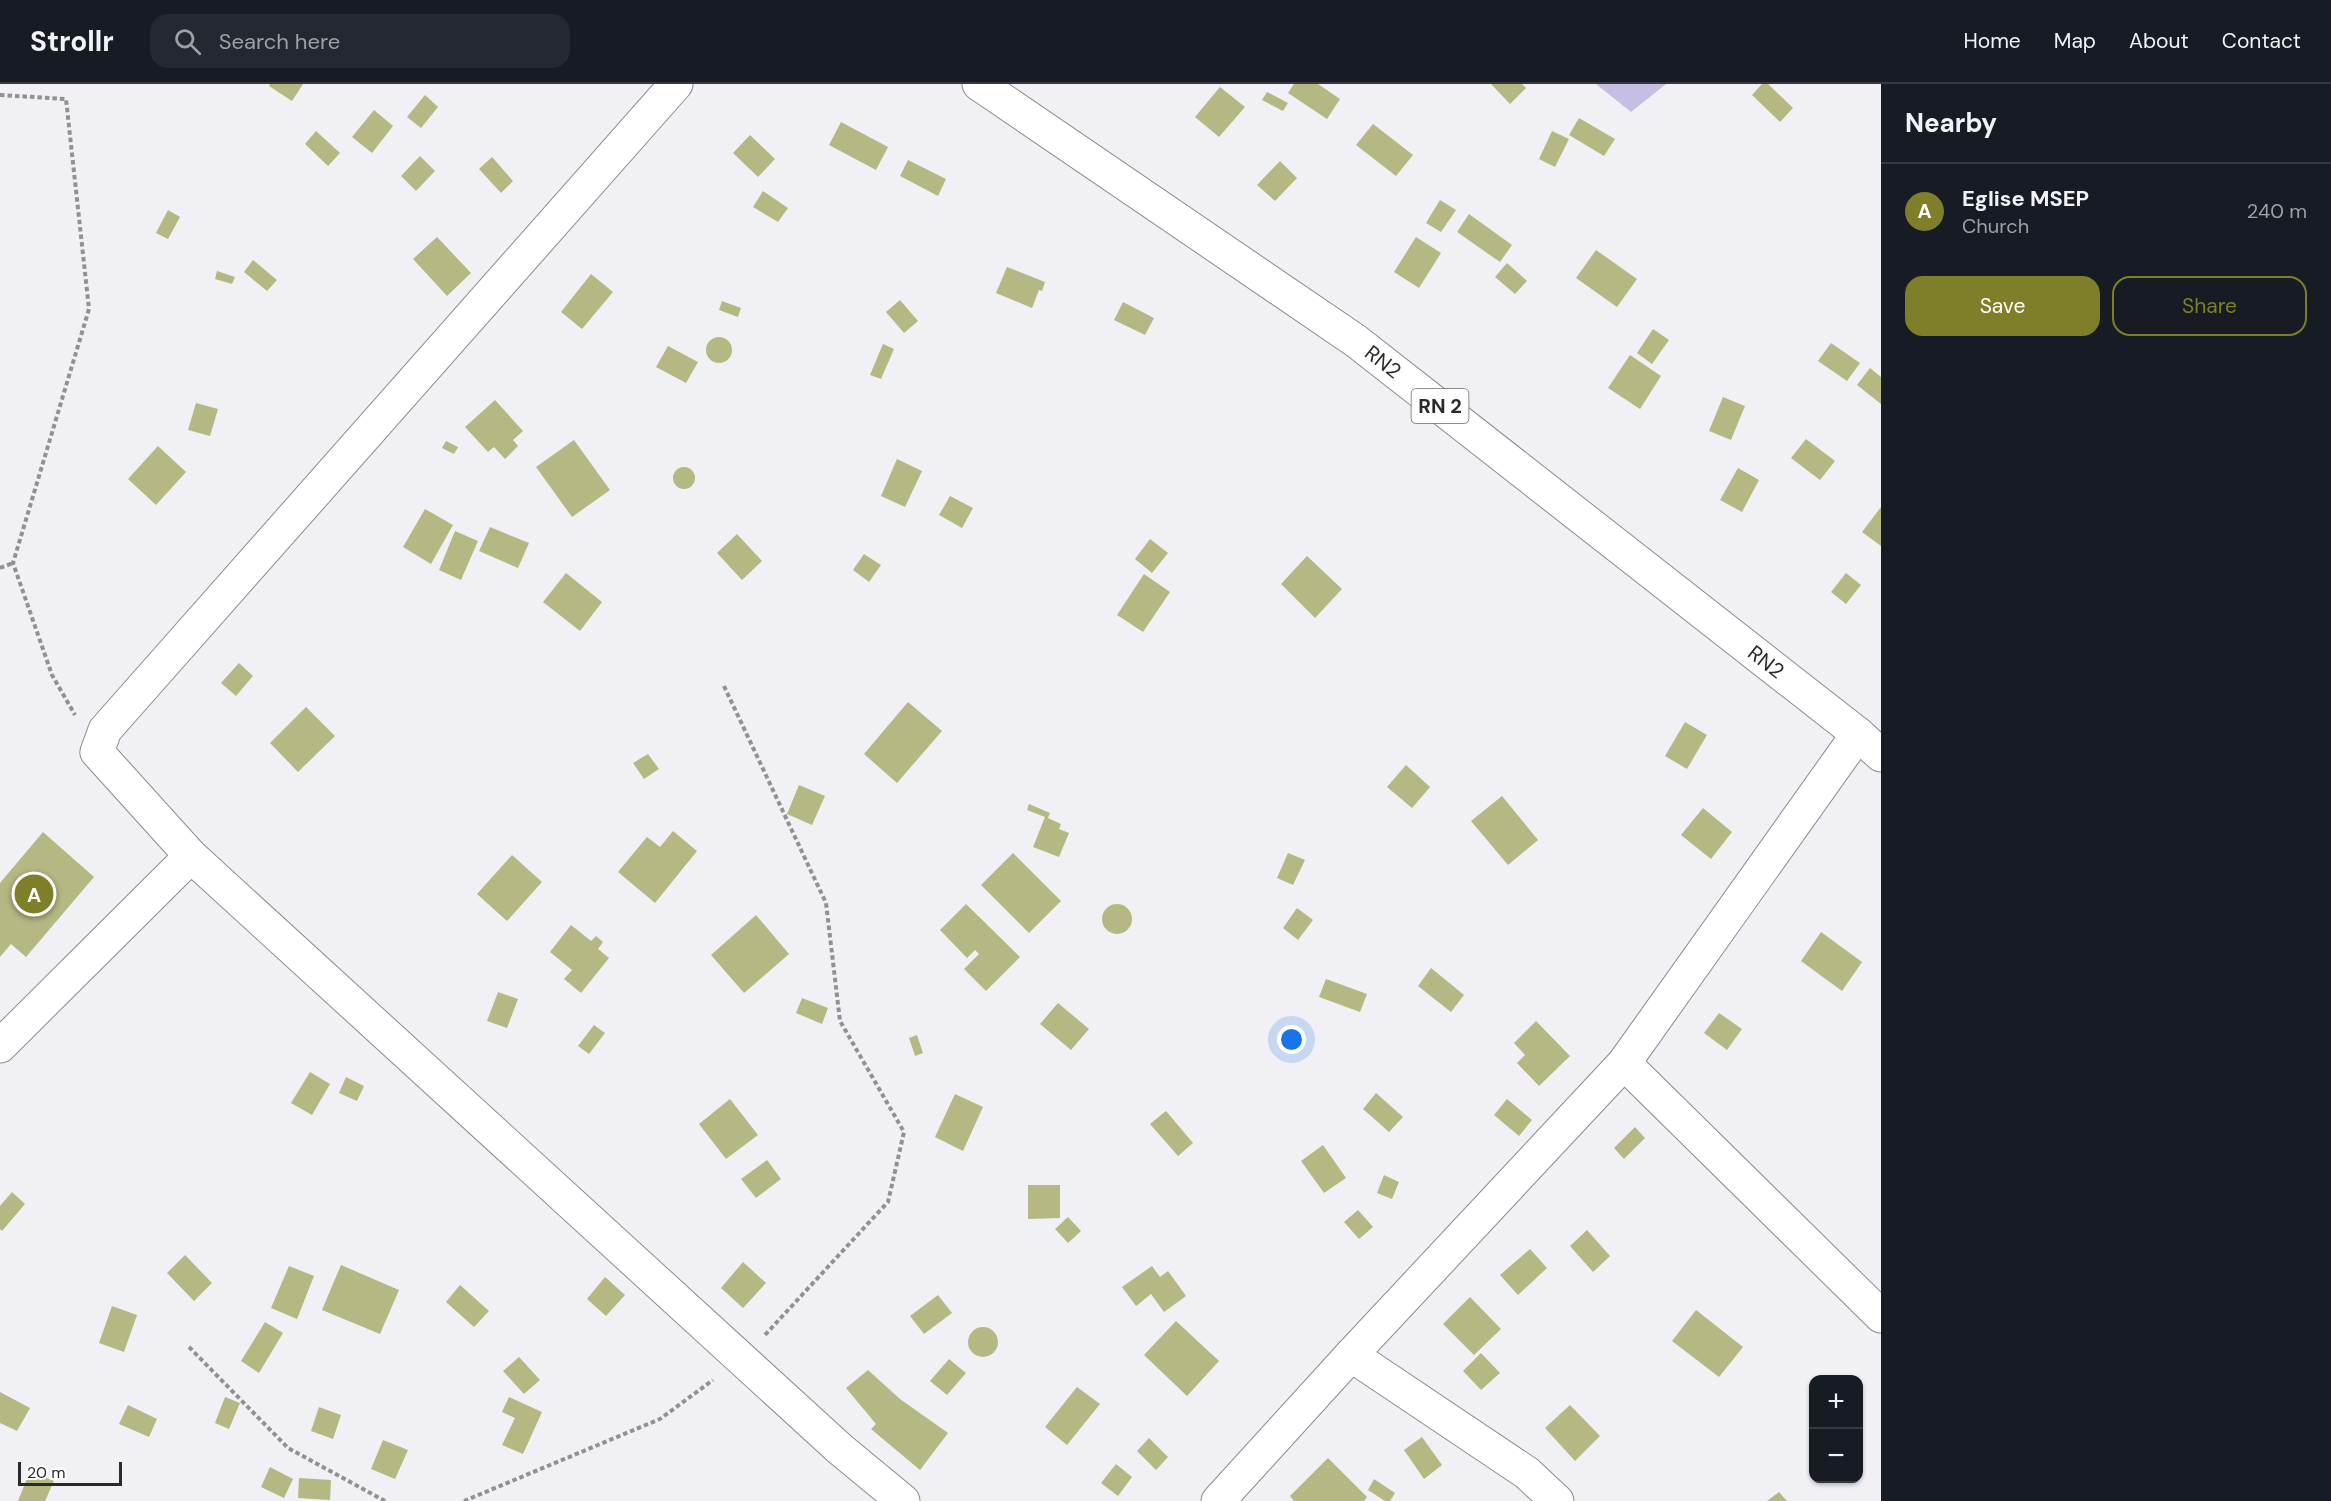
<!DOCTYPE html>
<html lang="en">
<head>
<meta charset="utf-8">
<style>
	body { margin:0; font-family:"DM Sans",sans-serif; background:#242831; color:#f1f3f6 }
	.controls { position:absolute; right:18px; bottom:18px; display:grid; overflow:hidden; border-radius:12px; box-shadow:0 2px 4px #0004 }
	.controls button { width:54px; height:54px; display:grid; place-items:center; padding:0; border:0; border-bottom:2px solid #363941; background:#171b24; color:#f1f3f6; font:30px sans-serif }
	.scale { position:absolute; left:18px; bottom:15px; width:104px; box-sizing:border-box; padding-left:6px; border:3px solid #2a2a2b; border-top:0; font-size:16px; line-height:21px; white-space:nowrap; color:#2a2a2b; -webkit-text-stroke:4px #fefeff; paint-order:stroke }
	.you { position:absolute; left:1292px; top:956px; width:21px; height:21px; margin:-15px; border:4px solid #fff; border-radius:50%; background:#1a73e8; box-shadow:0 0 0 9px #1a73e833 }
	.badge { display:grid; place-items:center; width:39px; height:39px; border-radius:50%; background:#7e7f28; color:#fff; font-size:20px; font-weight:700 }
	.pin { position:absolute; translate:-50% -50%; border:3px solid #fff; box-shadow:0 2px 6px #0006 }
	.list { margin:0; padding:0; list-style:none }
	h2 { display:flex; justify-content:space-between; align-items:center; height:78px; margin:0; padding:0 24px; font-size:26px }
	h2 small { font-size:20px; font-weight:400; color:#9ea1a6 }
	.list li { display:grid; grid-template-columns:39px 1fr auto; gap:18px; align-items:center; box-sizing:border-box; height:96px; padding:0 24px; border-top:2px solid #363941 }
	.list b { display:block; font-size:22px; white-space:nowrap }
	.list p { margin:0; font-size:20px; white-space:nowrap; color:#9ea1a6 }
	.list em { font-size:20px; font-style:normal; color:#9ea1a6 }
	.actions { display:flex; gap:12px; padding:18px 24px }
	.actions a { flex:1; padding:14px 0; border:2px solid #7e7f28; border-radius:18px; text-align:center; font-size:21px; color:#7e7f28 }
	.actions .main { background:#7e7f28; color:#fff }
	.icon { flex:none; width:33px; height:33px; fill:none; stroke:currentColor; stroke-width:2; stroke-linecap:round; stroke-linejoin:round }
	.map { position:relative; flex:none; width:1881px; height:1417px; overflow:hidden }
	header { display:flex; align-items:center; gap:36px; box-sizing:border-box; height:84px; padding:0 30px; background:#171b24; border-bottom:2px solid #363941 }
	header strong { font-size:28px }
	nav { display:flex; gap:33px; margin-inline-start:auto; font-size:21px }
	.search { width:420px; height:54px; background:#242831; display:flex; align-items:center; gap:15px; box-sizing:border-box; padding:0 21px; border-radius:18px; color:#9ea1a6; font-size:22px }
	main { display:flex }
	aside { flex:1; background:#171b24 }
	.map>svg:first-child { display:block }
</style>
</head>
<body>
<header>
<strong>Strollr</strong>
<div class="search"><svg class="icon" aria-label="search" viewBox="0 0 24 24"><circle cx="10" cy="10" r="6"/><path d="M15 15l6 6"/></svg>Search here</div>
<nav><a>Home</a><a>Map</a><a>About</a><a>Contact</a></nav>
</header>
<main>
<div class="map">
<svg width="1881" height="1417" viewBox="0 0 1881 1417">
	<rect width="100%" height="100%" fill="#f1f0f4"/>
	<!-- green -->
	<polygon fill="#c6bfe3" points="1596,0 1666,0 1631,28"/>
	<!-- building -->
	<g fill="#b6b883">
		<polygon points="270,0 303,0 292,17 269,2"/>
		<polygon points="1294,0 1318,0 1340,15 1327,35 1288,9"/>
		<polygon points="1491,0 1522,0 1526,4 1510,20"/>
		<polygon points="1762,0 1768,0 1793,24 1780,38 1752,11"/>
		<polygon points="1220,3 1245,23 1219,53 1195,33"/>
		<polygon points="1267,8 1288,19 1283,27 1262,16"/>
		<polygon points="425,11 438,23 421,44 407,33"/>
		<polygon points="374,26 393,42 372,69 352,53"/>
		<polygon points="1579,34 1615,55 1604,72 1569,51"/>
		<polygon points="841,38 888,63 876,86 829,61"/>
		<polygon points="1373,40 1413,71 1396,92 1356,61"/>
		<polygon points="316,47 340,69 328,82 305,60"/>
		<polygon points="1552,47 1569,55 1555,83 1539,75"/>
		<polygon points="750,51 775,75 758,93 733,69"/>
		<polygon points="420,72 435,87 416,107 401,92"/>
		<polygon points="492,73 513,97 501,109 479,85"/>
		<polygon points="908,76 946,95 938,112 900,92"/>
		<polygon points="1280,77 1297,94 1275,117 1257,101"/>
		<polygon points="763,107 788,124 778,138 753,123"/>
		<polygon points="1440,116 1456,126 1441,148 1426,139"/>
		<polygon points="168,126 180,133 168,155 156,149"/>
		<polygon points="1469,130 1512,161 1500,178 1457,148"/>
		<polygon points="437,153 471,189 447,212 413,175"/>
		<polygon points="1416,153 1441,169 1419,204 1394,188"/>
		<polygon points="1596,166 1637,195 1617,223 1576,194"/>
		<polygon points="253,176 277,196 267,207 244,188"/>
		<polygon points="1507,179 1527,197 1515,210 1495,193"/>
		<polygon points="1007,183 1045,198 1042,207 1039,206 1032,224 996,209"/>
		<polygon points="217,187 235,193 232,200 215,195"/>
		<polygon points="591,190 613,208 582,245 561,228"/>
		<polygon points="900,216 918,237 904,249 886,228"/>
		<polygon points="722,217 741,224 738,233 719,226"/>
		<polygon points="1123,218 1154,234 1145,251 1114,236"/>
		<polygon points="1653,245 1669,256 1652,280 1637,269"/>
		<circle cx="719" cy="266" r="13"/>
		<polygon points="1831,259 1860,279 1847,297 1818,277"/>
		<polygon points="883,260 894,265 881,295 870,291"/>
		<polygon points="668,262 698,278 686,299 656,283"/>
		<polygon points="1630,271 1661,292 1640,325 1608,304"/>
		<polygon points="1870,284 1881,293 1881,320 1857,301"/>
		<polygon points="1723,313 1745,322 1731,356 1709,347"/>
		<polygon points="495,316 523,347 513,356 518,362 505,375 494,363 488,368 465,343"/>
		<polygon points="196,319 218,325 210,352 188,346"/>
		<polygon points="1806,355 1835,377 1820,396 1791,374"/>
		<polygon points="574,356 610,406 572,433 536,383"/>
		<polygon points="446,357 458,363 454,370 442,364"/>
		<polygon points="158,362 186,388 156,421 128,395"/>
		<polygon points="897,375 922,387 905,423 881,412"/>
		<circle cx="684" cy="394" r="11"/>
		<polygon points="1738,384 1759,396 1742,428 1720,416"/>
		<polygon points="950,412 973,424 962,444 939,431"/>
		<polygon points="1881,423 1881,462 1862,448"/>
		<polygon points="425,425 453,441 431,480 403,463"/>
		<polygon points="490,443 529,459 518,484 479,467"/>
		<polygon points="455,447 478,457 461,496 439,486"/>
		<polygon points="737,450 762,477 742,496 717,469"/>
		<polygon points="1150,455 1168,469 1152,489 1135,475"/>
		<polygon points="864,470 881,481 869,498 853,486"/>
		<polygon points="1307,472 1342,505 1315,534 1281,500"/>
		<polygon points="566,489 602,518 580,547 543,518"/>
		<polygon points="1846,489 1861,501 1846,520 1831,508"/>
		<polygon points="1144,490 1170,508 1143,548 1117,531"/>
		<polygon points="239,579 253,592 236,612 221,599"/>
		<polygon points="908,618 942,647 897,699 864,670"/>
		<polygon points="306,623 335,652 298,688 270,659"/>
		<polygon points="1685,638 1707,651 1687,685 1665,672"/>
		<polygon points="648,670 659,685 644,695 633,679"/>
		<polygon points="1406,681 1430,703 1412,724 1387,703"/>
		<polygon points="799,701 825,712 812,741 787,730"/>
		<polygon points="1502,712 1538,756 1508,781 1471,737"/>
		<polygon points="1029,720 1050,729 1048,734 1061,740 1059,745 1069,749 1059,773 1033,763 1045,733 1027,726"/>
		<polygon points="1703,724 1732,748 1711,775 1681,751"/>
		<polygon points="673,747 697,767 655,819 618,788 647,753 660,763"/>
		<polygon points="43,748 94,793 26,873 11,860 0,873 0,799"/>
		<polygon points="1013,769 1061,817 1029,849 981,801"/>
		<polygon points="1288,769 1305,776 1293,801 1277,794"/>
		<polygon points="512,771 542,798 507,837 477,810"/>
		<polygon points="966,820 1020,873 986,907 964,885 979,870 975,866 967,874 940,846"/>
		<circle cx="1117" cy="835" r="15"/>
		<polygon points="1297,824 1313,836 1298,856 1283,844"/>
		<polygon points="756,831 789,870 744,909 711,871"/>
		<polygon points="571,841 591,857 596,852 603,858 598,865 609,874 581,909 564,895 572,886 550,868"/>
		<polygon points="1821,848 1862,878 1842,907 1801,877"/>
		<polygon points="1431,884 1464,911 1451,928 1418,902"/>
		<polygon points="1326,895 1367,910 1360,928 1319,913"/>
		<polygon points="498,908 518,915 507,944 487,937"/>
		<polygon points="802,914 828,924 822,940 796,929"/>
		<polygon points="1058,919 1089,945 1071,966 1040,940"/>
		<polygon points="1719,929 1742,945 1727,966 1704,949"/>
		<polygon points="1536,937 1570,972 1539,1002 1517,979 1525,971 1514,959"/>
		<polygon points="594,941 605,949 589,970 578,962"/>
		<polygon points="917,951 923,969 915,972 909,954"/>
		<polygon points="310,988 330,1000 312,1031 291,1019"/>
		<polygon points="346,993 364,1002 357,1017 339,1009"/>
		<polygon points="1376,1009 1403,1033 1389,1048 1363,1025"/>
		<polygon points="955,1010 983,1023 963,1067 935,1053"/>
		<polygon points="730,1015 758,1051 726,1075 699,1040"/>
		<polygon points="1507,1015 1532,1036 1519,1052 1494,1031"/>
		<polygon points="1166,1027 1193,1059 1178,1072 1150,1040"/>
		<polygon points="1635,1043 1645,1054 1624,1075 1614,1064"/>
		<polygon points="1323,1061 1346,1094 1324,1109 1301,1077"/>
		<polygon points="767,1076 781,1095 756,1114 741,1095"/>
		<polygon points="1384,1091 1399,1098 1392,1115 1377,1109"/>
		<polygon points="1028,1101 1060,1101 1060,1134 1028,1135"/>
		<polygon points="12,1108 25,1120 2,1147 0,1145 0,1122"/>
		<polygon points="1358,1126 1373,1143 1359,1155 1344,1138"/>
		<polygon points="1068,1133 1081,1147 1068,1159 1055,1145"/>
		<polygon points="1587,1146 1610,1172 1593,1188 1570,1162"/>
		<polygon points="1530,1165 1547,1184 1518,1211 1500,1191"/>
		<polygon points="185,1171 212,1199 194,1217 167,1189"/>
		<polygon points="743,1178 766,1199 743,1224 721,1204"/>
		<polygon points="341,1181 399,1206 380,1250 322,1226"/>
		<polygon points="289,1182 314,1192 297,1235 271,1224"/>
		<polygon points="1152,1182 1160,1193 1168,1187 1186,1212 1164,1228 1151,1210 1136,1222 1122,1203"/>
		<polygon points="605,1193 625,1211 606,1232 587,1215"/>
		<polygon points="460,1201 489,1227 474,1243 446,1218"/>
		<polygon points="938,1211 952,1229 924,1250 910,1232"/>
		<polygon points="1470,1213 1501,1245 1474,1271 1443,1240"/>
		<polygon points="112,1222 137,1231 124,1268 99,1259"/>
		<polygon points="1696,1226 1743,1263 1719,1293 1672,1257"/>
		<polygon points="1176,1237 1219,1277 1187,1312 1144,1271"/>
		<polygon points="265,1238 283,1249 259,1289 241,1277"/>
		<circle cx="983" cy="1258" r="15"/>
		<polygon points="1481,1269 1500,1289 1481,1306 1463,1287"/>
		<polygon points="519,1273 540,1296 524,1310 503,1287"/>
		<polygon points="949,1275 966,1289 947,1311 930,1297"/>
		<polygon points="868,1286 900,1315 948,1349 920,1386 871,1345 876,1340 846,1304"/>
		<polygon points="1077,1303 1100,1320 1067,1361 1045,1343"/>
		<polygon points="0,1308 30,1324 17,1347 0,1339"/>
		<polygon points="225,1313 240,1319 229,1345 215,1339"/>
		<polygon points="509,1313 542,1328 523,1370 502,1361 515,1334 502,1328"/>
		<polygon points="128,1321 157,1335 149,1353 119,1340"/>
		<polygon points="1570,1321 1600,1352 1575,1377 1545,1344"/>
		<polygon points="319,1323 341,1331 333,1355 311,1347"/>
		<polygon points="1422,1353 1442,1381 1424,1395 1404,1366"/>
		<polygon points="1149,1354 1168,1373 1156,1386 1137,1367"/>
		<polygon points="383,1356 408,1366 395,1395 371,1385"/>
		<polygon points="1328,1374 1367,1413 1364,1417 1294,1417 1290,1412"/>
		<polygon points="1116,1380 1132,1393 1118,1412 1101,1399"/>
		<polygon points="270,1383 293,1395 284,1414 261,1403"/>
		<polygon points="30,1387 54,1397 45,1417 18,1417"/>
		<polygon points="299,1394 331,1396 330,1416 298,1414"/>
		<polygon points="1374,1395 1395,1409 1390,1417 1385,1417 1368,1406"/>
		<polygon points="1779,1408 1787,1417 1767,1417"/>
	</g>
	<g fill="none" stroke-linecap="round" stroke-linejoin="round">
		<!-- street casing -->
		<g stroke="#8b8b8e" stroke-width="35">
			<g id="street">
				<polyline points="676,0 105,646 97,668 191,772 840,1365 903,1417"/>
				<polyline points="0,962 191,772"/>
				<polyline points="1624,979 1881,1232"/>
				<polyline points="1351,1271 1527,1389 1557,1417"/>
				<polyline points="1218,1417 1351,1271 1624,979 1858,650"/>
			</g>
		</g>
		<!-- primary casing -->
		<g stroke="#8b8b8e" stroke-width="35">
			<polyline id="primary" points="979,0 1356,257 1858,650 1881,671"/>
		</g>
		<!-- path -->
		<g stroke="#919193" stroke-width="4" stroke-dasharray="4.5 3" stroke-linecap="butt">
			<polyline points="0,11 66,15 89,225 13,479 52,591 75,631"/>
			<polyline points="0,484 13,479"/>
			<polyline points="724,602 826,819 840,937 904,1048 888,1118 764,1252"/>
			<polyline points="189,1263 288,1364 385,1417"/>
			<polyline points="464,1417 660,1335 713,1296"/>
		</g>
		<!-- street -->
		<use href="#street" stroke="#fff" stroke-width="33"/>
		<!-- primary -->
		<use href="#primary" stroke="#fff" stroke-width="33"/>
	</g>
	<g text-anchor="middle" stroke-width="4.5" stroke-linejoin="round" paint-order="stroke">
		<!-- shield labels -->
		<rect fill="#fefeff" stroke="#6a6a6b" stroke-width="1.5" x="1411.5" y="305" width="57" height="34" rx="4.5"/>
		<g font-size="20" font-weight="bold" fill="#2a2a2b">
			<text x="1440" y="329">RN 2</text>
		</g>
		<!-- street labels -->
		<g font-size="21" fill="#2a2a2b" stroke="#fefeff">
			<text transform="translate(1383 278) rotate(38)" y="7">RN2</text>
			<text transform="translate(1766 578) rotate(38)" y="7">RN2</text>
		</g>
	</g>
</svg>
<div class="controls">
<button>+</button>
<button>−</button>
</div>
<div class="scale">20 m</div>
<div class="you"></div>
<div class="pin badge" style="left:34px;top:810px">A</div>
</div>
<aside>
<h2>Nearby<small></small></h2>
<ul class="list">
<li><span class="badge">A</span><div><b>Eglise MSEP</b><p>Church</p></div><em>240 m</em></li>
</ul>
<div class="actions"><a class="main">Save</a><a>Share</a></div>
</aside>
</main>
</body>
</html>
